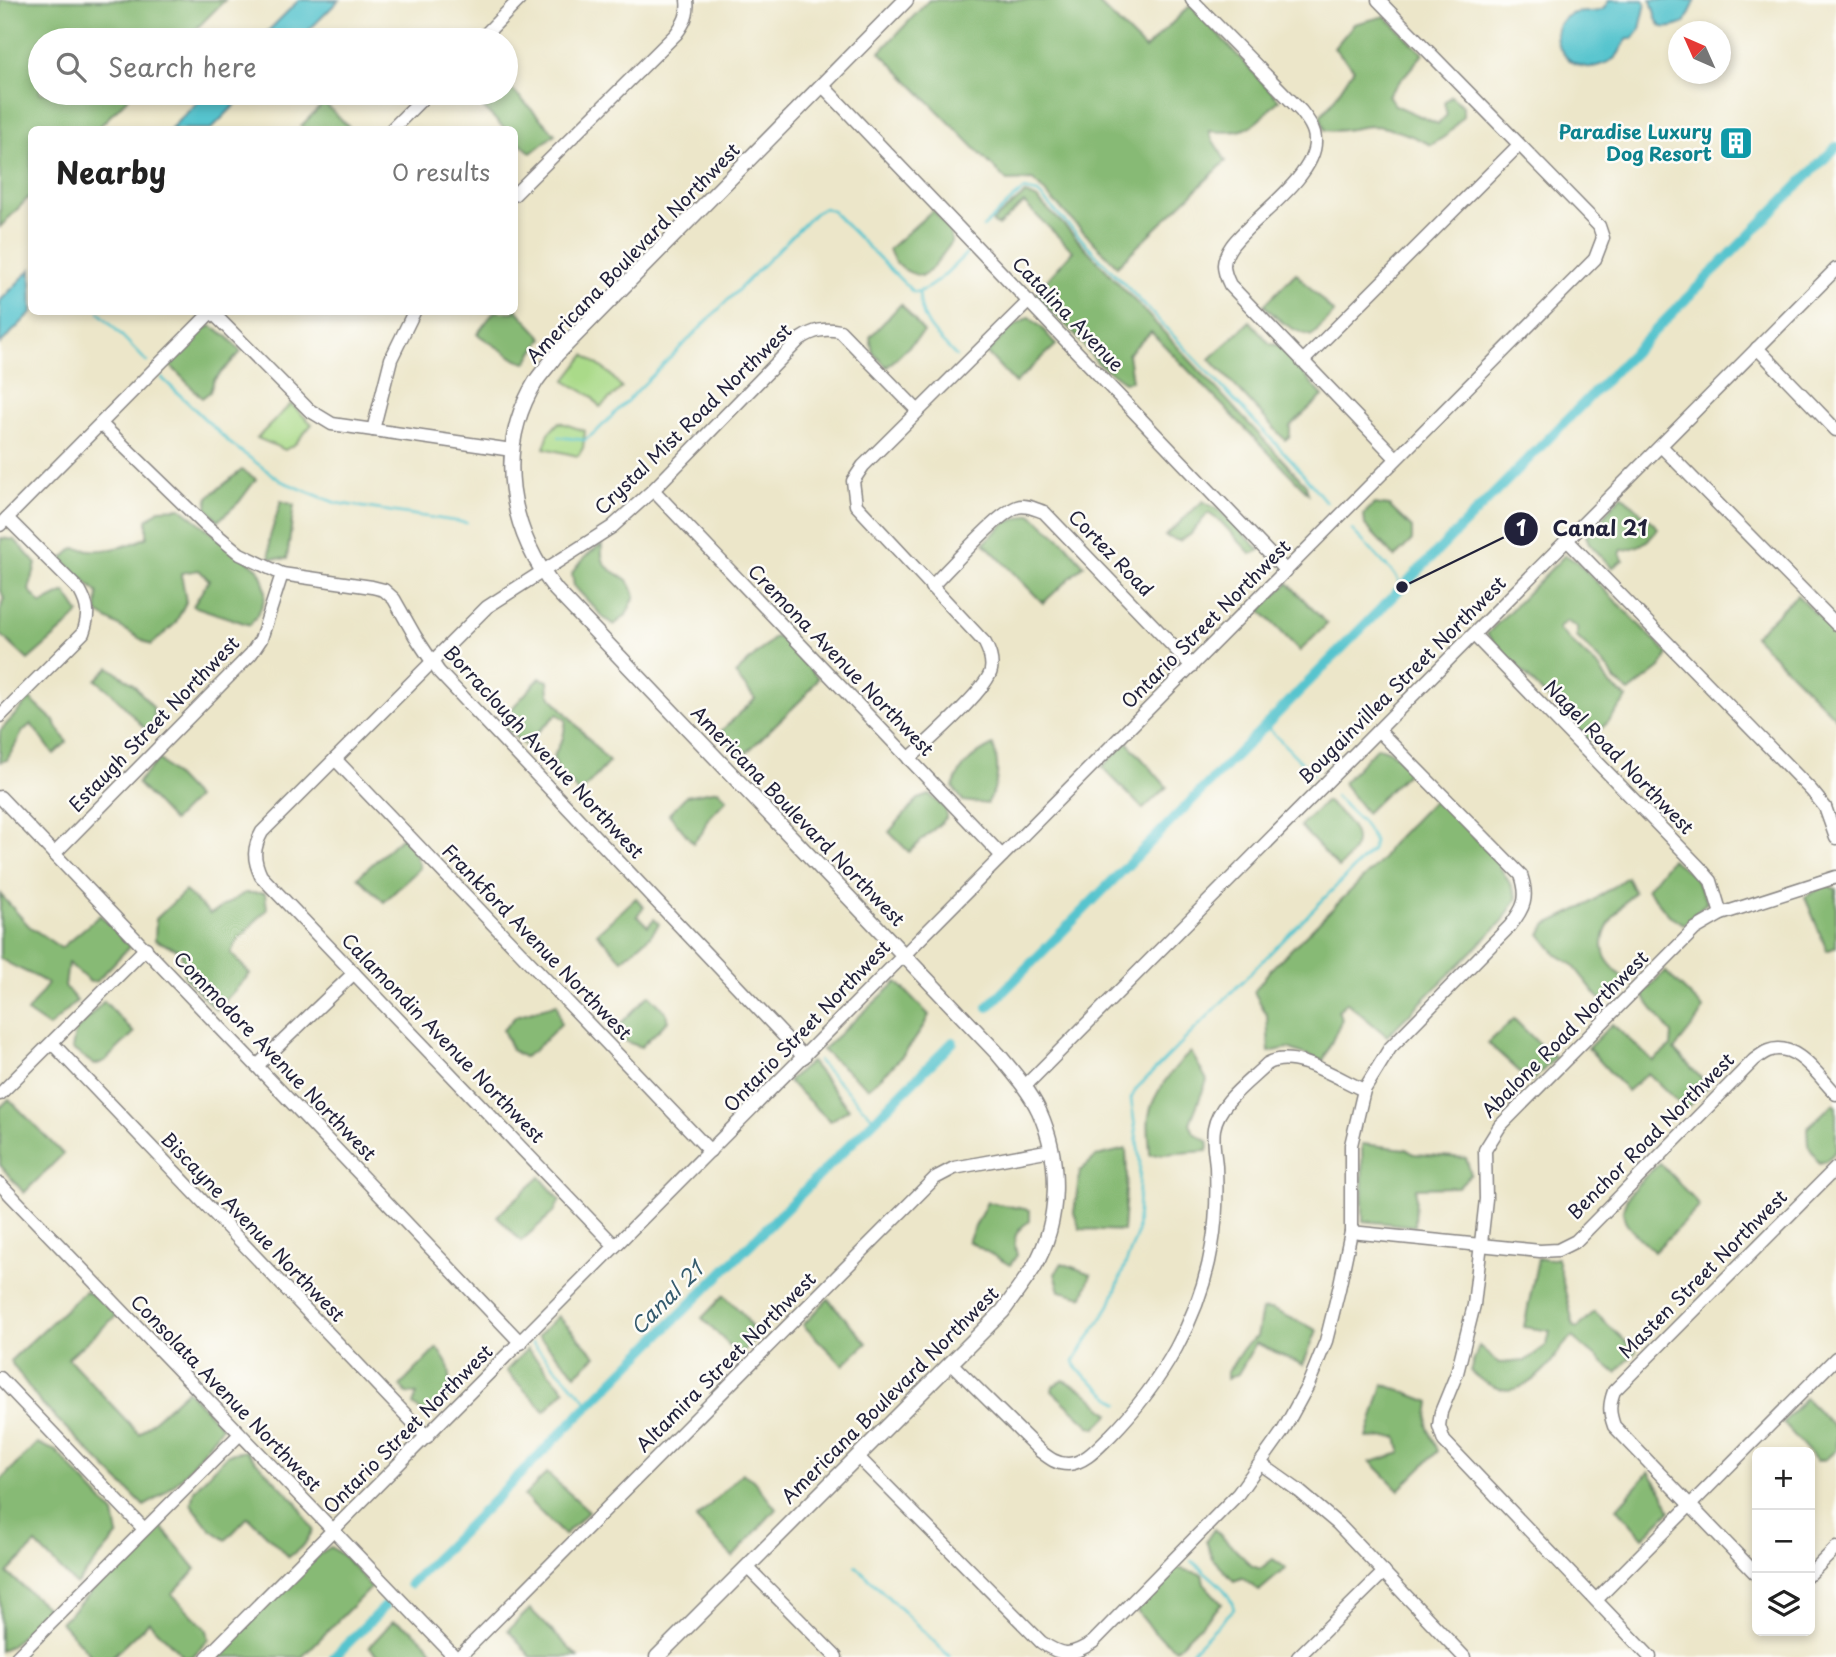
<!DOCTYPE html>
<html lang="en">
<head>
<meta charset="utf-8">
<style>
	body { margin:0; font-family:"Playpen Sans",sans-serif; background:#f2f2f2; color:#222 }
	.controls { position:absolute; right:21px; bottom:21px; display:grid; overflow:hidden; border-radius:10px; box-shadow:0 4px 10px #0003 }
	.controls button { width:63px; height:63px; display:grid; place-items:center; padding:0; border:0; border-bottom:2px solid #e0e0e0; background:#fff; color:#222; font:35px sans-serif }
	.compass { position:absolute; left:1668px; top:21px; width:63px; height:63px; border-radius:50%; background:#fff; box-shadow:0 4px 10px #0003; rotate:315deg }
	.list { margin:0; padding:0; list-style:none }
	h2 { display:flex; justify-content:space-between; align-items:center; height:91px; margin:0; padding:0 28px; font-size:30px }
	h2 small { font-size:23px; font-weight:400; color:#767676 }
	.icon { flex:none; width:38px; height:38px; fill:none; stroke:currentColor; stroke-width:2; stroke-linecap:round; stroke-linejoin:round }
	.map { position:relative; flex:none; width:1836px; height:1657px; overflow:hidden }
	.search { position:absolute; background:#fff; box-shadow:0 4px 10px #0003; left:28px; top:28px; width:490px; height:77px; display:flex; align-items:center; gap:18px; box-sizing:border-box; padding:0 24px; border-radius:38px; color:#767676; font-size:26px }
	.panel { position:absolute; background:#fff; box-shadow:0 4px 10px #0003; left:28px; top:126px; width:490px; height:189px; border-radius:10px }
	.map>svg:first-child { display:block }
</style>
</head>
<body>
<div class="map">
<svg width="1836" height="1657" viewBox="0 0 1836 1657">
	<rect width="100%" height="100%" fill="#fdfcf7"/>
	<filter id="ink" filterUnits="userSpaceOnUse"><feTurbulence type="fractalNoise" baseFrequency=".0143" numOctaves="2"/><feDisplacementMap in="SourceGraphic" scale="14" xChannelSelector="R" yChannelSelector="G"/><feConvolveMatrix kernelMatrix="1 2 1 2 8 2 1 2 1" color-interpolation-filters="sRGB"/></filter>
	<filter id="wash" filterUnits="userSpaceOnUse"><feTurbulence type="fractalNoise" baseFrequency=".00686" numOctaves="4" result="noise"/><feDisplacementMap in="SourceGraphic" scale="28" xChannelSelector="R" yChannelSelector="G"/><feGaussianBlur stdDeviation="1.57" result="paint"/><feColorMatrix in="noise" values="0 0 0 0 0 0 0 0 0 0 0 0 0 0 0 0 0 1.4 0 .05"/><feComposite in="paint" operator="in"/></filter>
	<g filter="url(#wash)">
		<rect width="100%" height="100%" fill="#ece6c9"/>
		<!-- green -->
		<g fill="#aada89" stroke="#667e62" stroke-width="2">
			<polygon points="585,355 610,374 622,388 600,407 591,396 565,381"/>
			<polygon points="291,404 312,424 295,444 285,450 257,438"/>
			<polygon points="559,422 585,431 583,448 578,456 544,448 549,433"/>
		</g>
		<!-- forest -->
		<g fill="#87ba75" stroke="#546e58" stroke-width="2">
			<polygon points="0,0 225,0 185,40 40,40 40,93 133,93 97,129 32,130 31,195 0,227"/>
			<path d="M929 0H1095L1145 49 1191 5 1279 100C1251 127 1251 135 1209 131L1212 139 1226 161 1117 266 1033 180 1007 181 880 52Z"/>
			<path d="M1385 16 1423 54 1388 95 1395 105 1438 124 1447 115 1444 102 1451 96 1463 106V116L1447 135 1431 145C1413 136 1390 126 1371 126 1355 127 1341 133 1325 130L1320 116C1335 102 1342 85 1354 69L1334 48 1354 24Z"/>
			<polygon points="506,83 555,134 531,153 515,138 514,130 505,129 468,93 506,93"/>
			<polygon points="324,103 351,129 305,129 301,126"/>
			<polygon points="1025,194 1036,198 1065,226 1306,485 1308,493 1151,332 1128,354 1132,381 1124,382 1098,363 1071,330 1035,297 1039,289 1073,251 1024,203 998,226 992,222"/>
			<path d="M933 210 949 230 952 242 933 267 922 276C905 273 894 265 889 249Z"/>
			<path d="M1296 273 1334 313 1312 336C1290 330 1279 321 1264 305Z"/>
			<polygon points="901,304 924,332 887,367 873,353 870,337"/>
			<polygon points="515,308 543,338 526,363 517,360 477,334 494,312 514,312"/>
			<polygon points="1029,317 1042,328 1056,345 1015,383 987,353 1011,328"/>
			<polygon points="1250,321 1270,344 1278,345 1323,396 1290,426 1290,436 1285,440 1210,359"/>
			<polygon points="211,326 227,336 241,352 214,380 210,392 202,398 169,364 201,331"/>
			<polygon points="242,470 256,479 239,502 218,521 207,508 208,497"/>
			<path d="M1622 495 1658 528C1651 541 1637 549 1622 550L1620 554 1623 560 1612 568 1589 543 1586 536Z"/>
			<polygon points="281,501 294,505 287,559 270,558 269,540"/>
			<polygon points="1203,501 1220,511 1260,550 1251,554 1221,522 1208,513 1190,535 1179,541 1165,536"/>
			<polygon points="1374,504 1389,506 1412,528 1412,540 1395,557 1365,525 1364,514"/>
			<path d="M181 508 258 569C271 592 265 605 250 625L193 606 209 580 199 570 181 573 186 602 175 624 151 645 97 613 98 593 62 559 74 548C98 553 125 549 147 537V520L160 509Z"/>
			<polygon points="1031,514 1063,541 1084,565 1043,603 984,543 1005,523"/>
			<polygon points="1,538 15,540 36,564 29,590 41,604 65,592 79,613 68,625 28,660 0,634 0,611 4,599 0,588"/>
			<path d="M602 545C600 570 611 568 627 580 631 584 633 590 635 596L626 615 614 625 604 618 574 586 572 573C580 562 590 550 602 545Z"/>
			<polygon points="1565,555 1577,562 1668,654 1660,668 1629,692 1615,681 1610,671 1577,637 1577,627 1566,621 1558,629 1601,670 1610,685 1627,698 1608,722 1588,741 1487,634"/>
			<polygon points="1288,583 1327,624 1300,651 1260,610"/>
			<polygon points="1797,595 1836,634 1836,718 1754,636"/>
			<polygon points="775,637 784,640 818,678 806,695 742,757 720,732 755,699 735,674"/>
			<polygon points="109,667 133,684 153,707 155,725 149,733 110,691 96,680"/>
			<polygon points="540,678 548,681 549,694 609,762 580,794 559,771 553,757 563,738 566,720 557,714 524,745 504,726 514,706"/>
			<polygon points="30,699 53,720 67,742 54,754 31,724 23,731 7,760 0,762 0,731"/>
			<polygon points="1127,742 1167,787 1143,809 1102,767"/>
			<path d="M993 745C1000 767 999 784 987 804L963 801 953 787C960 766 973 755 993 745Z"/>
			<path d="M1377 747C1391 749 1402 759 1409 771L1366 813 1343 783Z"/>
			<polygon points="159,759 196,798 173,821 137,783"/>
			<polygon points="718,790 727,799 707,820 702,833 693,843 669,814 686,796"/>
			<polygon points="930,795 946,809 946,818 909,852 889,832 918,799"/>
			<path d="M1436 798C1468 830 1499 856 1517 898L1503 921 1387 1036 1346 1002 1338 1011 1342 1019 1323 1061 1288 1048 1269 1052 1267 1015 1254 992 1270 970 1382 860 1390 845Z"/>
			<path d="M1326 801C1338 812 1365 831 1353 850 1350 857 1344 862 1339 868L1300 826Z"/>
			<polygon points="402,837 415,853 420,868 384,902 358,877"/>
			<polygon points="1671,859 1693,875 1707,902 1684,924 1669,915 1647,889"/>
			<path d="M1627 877 1634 892C1619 909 1596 932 1605 956 1608 965 1621 975 1627 982L1603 1003 1572 964 1557 955 1540 934 1547 924 1587 905Z"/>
			<polygon points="1826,885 1836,889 1836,947 1827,951 1805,897"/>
			<polygon points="185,891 210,914 245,893 265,893 267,909 237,941 231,953 250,974 216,1010 185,977 181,951 155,940 156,919"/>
			<path d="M0 894 29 926 61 948 100 915 130 946 97 981 90 982 68 963 65 987 77 1001 49 1027 27 1012 48 984C33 973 15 969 0 958Z"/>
			<polygon points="636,898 644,907 637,916 648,926 654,919 659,924 650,936 622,960 597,933"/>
			<polygon points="1665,971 1703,1008 1700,1017 1674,1050 1709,1086 1685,1109 1648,1073 1627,1091 1588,1048 1612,1024 1653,1061 1671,1046 1672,1034 1642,995"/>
			<path d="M897 982 929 1015C916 1044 893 1068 868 1088L822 1050Z"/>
			<polygon points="649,995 666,1012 668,1021 641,1047 627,1042 616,1028"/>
			<polygon points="104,1001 134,1033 105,1061 95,1065 72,1049 75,1032"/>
			<polygon points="557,1004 561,1024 534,1051 524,1057 512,1050 503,1030 516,1016"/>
			<polygon points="1514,1019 1544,1049 1556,1057 1531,1082 1488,1043"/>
			<path d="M1191 1052 1207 1080 1190 1123 1194 1133 1209 1142 1207 1151 1150 1155C1150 1143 1147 1128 1149 1116 1152 1094 1175 1066 1191 1052Z"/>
			<polygon points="811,1062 849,1109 830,1121 788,1081"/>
			<polygon points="9,1099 63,1154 24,1193 0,1165 0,1108"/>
			<polygon points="1833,1104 1836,1107 1836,1151 1826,1161 1819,1163 1808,1145 1807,1128"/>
			<polygon points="1362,1144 1406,1149 1414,1154 1466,1158 1471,1174 1458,1187 1416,1188 1415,1226 1363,1221"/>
			<polygon points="1126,1149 1127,1176 1123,1231 1080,1229 1074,1213 1080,1171 1097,1156"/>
			<path d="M1660 1163 1700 1206 1654 1252C1646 1243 1632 1233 1626 1223 1614 1200 1645 1177 1660 1163Z"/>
			<polygon points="540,1177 560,1200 554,1212 521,1241 497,1216"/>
			<path d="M987 1202 1030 1210V1221C1015 1230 1012 1238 1017 1255L1010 1265 968 1241Z"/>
			<path d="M1538 1258 1548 1260 1557 1258 1574 1327 1578 1328 1594 1312 1636 1351 1616 1373 1572 1337C1561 1346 1556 1357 1547 1367 1520 1396 1499 1397 1470 1371L1479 1346 1499 1363 1525 1361 1547 1345 1550 1331 1524 1327Z"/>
			<polygon points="1062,1263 1091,1274 1083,1297 1060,1291 1055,1274"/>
			<path d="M85 1291 102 1299 116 1316 68 1358 139 1434 187 1390 222 1427C199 1455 177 1490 144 1506L39 1401 10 1361Z"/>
			<polygon points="724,1295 744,1315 757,1337 740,1356 702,1318"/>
			<polygon points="828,1299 867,1343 843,1365 803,1325"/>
			<path d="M1271 1309 1317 1330 1303 1365 1256 1343 1238 1374 1227 1379V1372C1239 1358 1240 1346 1257 1337L1262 1310Z"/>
			<polygon points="558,1316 596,1356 576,1374 538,1336"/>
			<path d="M437 1348C447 1363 451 1366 450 1384 448 1406 443 1407 423 1413L413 1405 417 1394 406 1393 400 1386Z"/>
			<polygon points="527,1349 565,1390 545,1411 506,1371"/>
			<polygon points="1063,1380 1083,1390 1110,1414 1096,1428 1090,1426 1052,1391 1053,1386"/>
			<polygon points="1383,1384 1430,1402 1427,1425 1438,1451 1399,1490 1371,1462 1401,1453 1397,1437 1367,1438"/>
			<polygon points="1805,1398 1836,1429 1836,1450 1826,1459 1817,1461 1783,1423"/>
			<polygon points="37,1443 56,1451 114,1514 118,1535 76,1585 36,1544 7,1573 50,1610 11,1645 0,1651 0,1481"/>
			<polygon points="246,1451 297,1503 313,1530 304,1545 289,1557 248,1517 226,1540 210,1529 191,1504 194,1490 228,1454"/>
			<polygon points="1649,1472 1663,1493 1670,1511 1643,1538 1617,1508"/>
			<polygon points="547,1473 589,1511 564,1535 524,1496"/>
			<polygon points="742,1473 753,1480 776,1509 733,1557 696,1519"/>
			<polygon points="159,1524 196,1569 172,1594 207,1630 209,1639 192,1657 184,1657 149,1622 112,1657 92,1657 61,1622"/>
			<polygon points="1214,1529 1252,1566 1260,1569 1273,1559 1286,1568 1259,1591 1242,1578 1234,1581 1212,1558 1206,1541"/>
			<polygon points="331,1547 345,1557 371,1587 302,1657 216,1657 319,1554"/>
			<path d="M1177 1568 1202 1574 1204 1584 1222 1604 1176 1649 1155 1633 1137 1611C1144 1594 1163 1582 1177 1568Z"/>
			<polygon points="530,1609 578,1657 531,1657 508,1630"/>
			<path d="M393 1621C410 1626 422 1638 433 1651L419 1657H379L369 1647Z"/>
		</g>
		<!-- water -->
		<g fill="#57c4ce" stroke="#3c7384" stroke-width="2">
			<polygon points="299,0 339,0 299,40 259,40"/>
			<path d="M1609 0H1644L1646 3 1640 29 1632 39H1628C1621 45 1621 55 1612 60 1607 63 1593 68 1587 67 1570 66 1552 46 1557 29 1567 3 1593 17 1603 9 1606 7 1607 3 1609 0Z"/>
			<path d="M1651 0H1696L1685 23C1655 35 1658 23 1651 0Z"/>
			<polygon points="207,93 247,93 211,129 170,129"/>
			<polygon points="31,269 32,312 0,344 0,301"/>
		</g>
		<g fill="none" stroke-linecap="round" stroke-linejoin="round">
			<!-- stream -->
			<g stroke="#57c4ce" stroke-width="2.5">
				<polyline points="983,227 1023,190 1038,193 1294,463 1326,502"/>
				<path d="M919 293C921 324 935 334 956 356"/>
				<polyline points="99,312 147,362"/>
				<polyline points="162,378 231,444 281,481 336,503 467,523"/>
				<path d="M559 437 585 440 598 430 815 213 824 208 831 210 913 292C929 294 954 265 966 254"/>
				<polyline points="1352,530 1396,576 1402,587"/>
				<polyline points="1265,725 1314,775"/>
				<polyline points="818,1061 875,1120"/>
				<polyline points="532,1343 590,1404"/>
				<polyline points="1119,1404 1077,1369 1074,1361 1110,1305 1137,1234 1140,1162 1131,1099 1136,1089 1372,850 1374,841 1363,823 1335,796"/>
				<polyline points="856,1566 950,1657"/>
				<path d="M1186 1657 1234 1609C1229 1588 1207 1575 1192 1561"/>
			</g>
			<!-- canal -->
			<g stroke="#57c4ce" stroke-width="10">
				<polyline points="988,1007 1836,147"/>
				<polyline points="410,1584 953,1042"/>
				<polyline points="334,1657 385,1606"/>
			</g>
		</g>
	</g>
	<g filter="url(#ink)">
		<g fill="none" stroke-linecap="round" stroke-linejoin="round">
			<!-- minor casing -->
			<g stroke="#878482" stroke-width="15">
				<g id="minor">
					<path d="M1192 0 1301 111C1308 120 1315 129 1315 140 1317 171 1268 208 1247 229 1237 239 1225 250 1224 265 1224 272 1227 279 1230 285L1396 458"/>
					<polyline points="480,40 519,0"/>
					<polyline points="822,85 1286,571"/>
					<polyline points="391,130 428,93"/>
					<path d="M514 195 676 34C684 23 689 15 687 0"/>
					<polyline points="212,312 309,410 332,424 512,450"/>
					<polyline points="1757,348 1836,430"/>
					<polyline points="1302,362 1519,145"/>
					<polyline points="101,424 205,525 240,554 282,574 372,587 384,590 394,599 415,636 439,672 804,1057"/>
					<polyline points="373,430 391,359 414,312"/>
					<polyline points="1661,446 1836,624"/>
					<polyline points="653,490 1002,856"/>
					<polyline points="0,525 211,312"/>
					<polyline points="1567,540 1811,790 1825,807 1836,838"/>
					<path d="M931 587C948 570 997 514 1017 507 1026 504 1035 509 1044 512L1192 666"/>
					<polyline points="1474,635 1699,867 1711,881 1721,914"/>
					<path d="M0 716 83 633C89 616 89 607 80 591L7 518"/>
					<polyline points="335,759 710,1151"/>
					<path d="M909 759C926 743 988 689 991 670 993 660 989 651 985 643L856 505 853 481 863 466 1029 301"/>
					<polyline points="0,797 521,1343"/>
					<polyline points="54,854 251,654 261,639 282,574"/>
					<polyline points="52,1043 427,1437"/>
					<polyline points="257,1066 354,973"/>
					<polyline points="1024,1087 1836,269"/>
					<polyline points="0,1094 146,948"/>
					<polyline points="0,1184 455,1657"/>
					<path d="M1351 1232 1540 1251 1558 1250 1576 1241 1754 1060C1758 1057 1763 1053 1768 1051 1796 1040 1819 1077 1836 1094"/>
					<path d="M615 1246 261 876C253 859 253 848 262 832L487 607 612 527 653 490 800 339C814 330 824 328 840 331L917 410"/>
					<path d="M951 1363 1040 1451C1049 1458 1056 1464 1068 1464 1086 1463 1099 1446 1111 1435 1162 1383 1200 1318 1212 1246 1217 1219 1217 1193 1216 1166 1215 1154 1212 1141 1214 1129 1218 1103 1250 1081 1267 1064 1294 1048 1338 1079 1364 1090"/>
					<polyline points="0,1378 144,1529"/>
					<path d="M857 1456 1041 1642C1062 1657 1072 1656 1093 1642L1238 1494 1283 1431 1308 1385 1326 1341 1339 1289 1351 1232V1145L1364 1090 1390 1048 1510 926C1524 908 1529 898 1521 875L1379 731"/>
					<polyline points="1261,1464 1299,1491 1338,1524 1464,1657"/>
					<polyline points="747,1567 836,1657"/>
					<polyline points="1810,1574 1836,1548"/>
					<path d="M1757 1575 1614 1426C1609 1412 1609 1405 1614 1391L1836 1168"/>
					<polyline points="1596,1600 1836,1358"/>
					<polyline points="17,1657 239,1435"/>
					<polyline points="207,1657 1595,259 1603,238 1599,226 1378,0"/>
					<polyline points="459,1657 935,1178 954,1168 1051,1150"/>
					<polyline points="1298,1657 1384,1572"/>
					<polyline points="1650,1657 1444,1441 1439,1426 1441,1412 1457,1373 1474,1305 1486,1199 1485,1150 1500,1126 1695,929 1721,914 1836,877"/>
				</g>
			</g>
			<!-- tertiary casing -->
			<g stroke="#878482" stroke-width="17">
				<path id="tertiary" d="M657 1657 1003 1311C1013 1297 1024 1282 1034 1267 1061 1221 1061 1159 1039 1111 1029 1090 1013 1072 998 1054L556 590C509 530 494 449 536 381 542 372 550 364 556 355L906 0"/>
			</g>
			<!-- minor -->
			<use href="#minor" stroke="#fff" stroke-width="12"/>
			<!-- tertiary -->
			<use href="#tertiary" stroke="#fff" stroke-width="14"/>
		</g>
	</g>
	<!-- icons -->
	<defs>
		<g id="building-square" transform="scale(1.75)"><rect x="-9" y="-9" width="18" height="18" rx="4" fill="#0f9aa8" stroke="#fdfcf7"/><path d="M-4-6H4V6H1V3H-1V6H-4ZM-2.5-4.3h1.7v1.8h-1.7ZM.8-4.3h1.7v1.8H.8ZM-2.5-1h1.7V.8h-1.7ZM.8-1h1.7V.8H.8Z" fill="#fff"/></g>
	</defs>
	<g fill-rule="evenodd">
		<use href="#building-square" x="1736" y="143"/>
	</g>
	<g text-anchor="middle" stroke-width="5" stroke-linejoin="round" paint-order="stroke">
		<!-- culture labels -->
		<g font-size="19" font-weight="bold" fill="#0d838f" stroke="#fdfcf7" text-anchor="end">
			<text x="1712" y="139">Paradise Luxury<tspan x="1712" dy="22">Dog Resort</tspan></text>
		</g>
		<!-- street labels -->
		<g font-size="19" fill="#22223b" stroke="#fdfcf7">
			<text transform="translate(633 253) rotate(-46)" y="7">Americana Boulevard Northwest</text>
			<text transform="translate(1068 314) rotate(46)" y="7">Catalina Avenue</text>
			<text transform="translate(693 419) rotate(-44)" y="7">Crystal Mist Road Northwest</text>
			<text transform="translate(1111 553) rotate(46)" y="7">Cortez Road</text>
			<text transform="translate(1206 624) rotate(-45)" y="7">Ontario Street Northwest</text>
			<text transform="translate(841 660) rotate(46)" y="7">Cremona Avenue Northwest</text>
			<text transform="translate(1402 680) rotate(-45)" y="7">Bougainvillea Street Northwest</text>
			<text transform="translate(154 724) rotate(-46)" y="7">Estaugh Street Northwest</text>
			<text transform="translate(544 752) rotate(47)" y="7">Borraclough Avenue Northwest</text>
			<text transform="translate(1619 757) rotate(46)" y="7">Nagel Road Northwest</text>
			<text transform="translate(798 816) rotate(46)" y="7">Americana Boulevard Northwest</text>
			<text transform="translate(537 942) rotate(46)" y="7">Frankford Avenue Northwest</text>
			<text transform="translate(807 1026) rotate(-46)" y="7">Ontario Street Northwest</text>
			<text transform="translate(1565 1034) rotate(-45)" y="7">Abalone Road Northwest</text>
			<text transform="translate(443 1038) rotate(46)" y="7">Calamondin Avenue Northwest</text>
			<text transform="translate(275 1056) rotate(46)" y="7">Commodore Avenue Northwest</text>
			<text transform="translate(1651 1136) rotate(-45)" y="7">Benchor Road Northwest</text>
			<text transform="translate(253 1227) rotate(46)" y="7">Biscayne Avenue Northwest</text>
			<text transform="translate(1703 1274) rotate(-45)" y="7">Masten Street Northwest</text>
			<text transform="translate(726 1362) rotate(-45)" y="7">Altamira Street Northwest</text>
			<text transform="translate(226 1393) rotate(46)" y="7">Consolata Avenue Northwest</text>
			<text transform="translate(890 1395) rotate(-45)" y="7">Americana Boulevard Northwest</text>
			<text transform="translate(408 1429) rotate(-45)" y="7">Ontario Street Northwest</text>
		</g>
		<!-- water labels -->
		<g font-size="21" font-style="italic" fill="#355b6e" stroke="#fdfcf7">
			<text transform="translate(667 1299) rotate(-45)" y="7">Canal 21</text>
		</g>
	</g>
	<!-- callouts -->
	<path fill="none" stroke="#22223b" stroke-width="2.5" d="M1402 587L1521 529"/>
	<g fill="#22223b" stroke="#fdfcf7" stroke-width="2.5">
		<circle cx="1402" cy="587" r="7"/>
		<circle cx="1521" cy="529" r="18"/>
	</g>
	<g font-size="21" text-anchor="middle" font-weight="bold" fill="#fff">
		<text x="1521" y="536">1</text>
	</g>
	<g font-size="21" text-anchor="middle" font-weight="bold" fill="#22223b" stroke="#fdfcf7" stroke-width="5" stroke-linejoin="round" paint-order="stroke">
		<text x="1600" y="536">Canal 21</text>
	</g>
</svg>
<div class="controls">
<button>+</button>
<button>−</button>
<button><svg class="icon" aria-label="layers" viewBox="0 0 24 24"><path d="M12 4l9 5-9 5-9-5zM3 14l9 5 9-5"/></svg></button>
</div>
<svg class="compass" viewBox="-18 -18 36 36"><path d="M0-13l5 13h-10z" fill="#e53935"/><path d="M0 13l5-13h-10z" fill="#767676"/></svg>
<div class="search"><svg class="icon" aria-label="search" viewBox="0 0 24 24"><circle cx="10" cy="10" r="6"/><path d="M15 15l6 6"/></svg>Search here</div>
<section class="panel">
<h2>Nearby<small>0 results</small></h2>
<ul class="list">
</ul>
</section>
</div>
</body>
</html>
